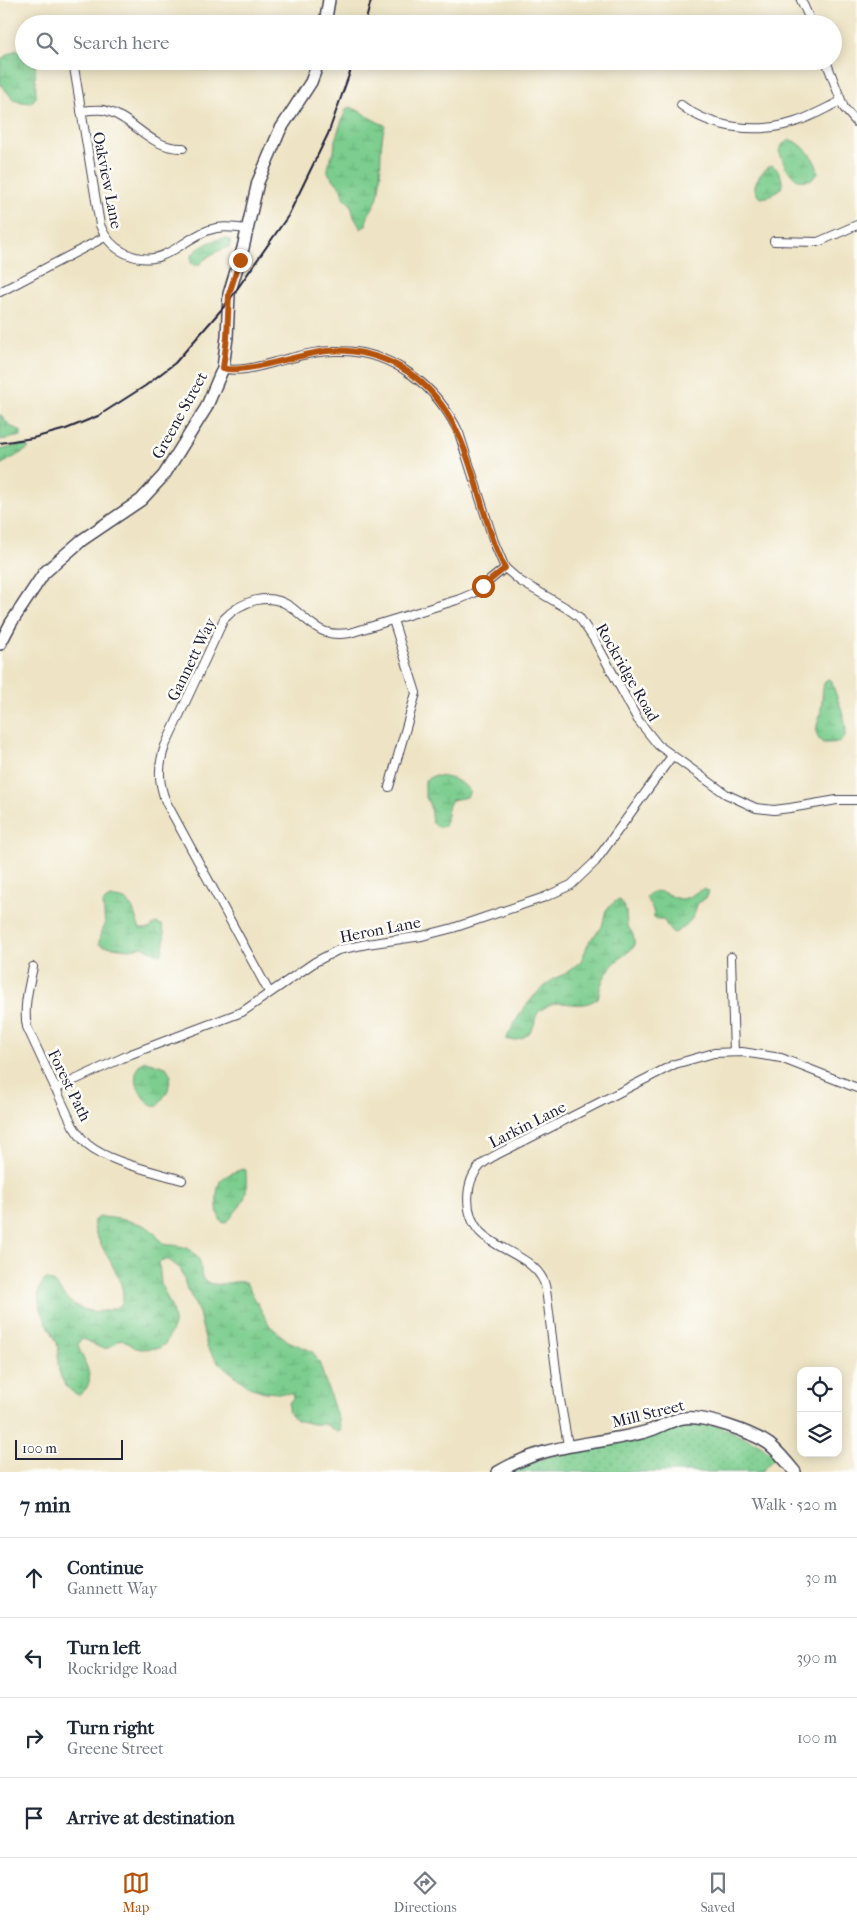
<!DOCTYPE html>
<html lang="en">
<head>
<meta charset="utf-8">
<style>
	body { margin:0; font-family:"IM FELL French Canon",serif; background:#f6f6f7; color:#1f2937 }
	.controls { position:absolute; right:15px; bottom:15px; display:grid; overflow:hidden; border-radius:10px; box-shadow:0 2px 12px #0003 }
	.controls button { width:45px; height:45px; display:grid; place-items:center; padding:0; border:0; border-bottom:1px solid #e0e1e3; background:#fff; color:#1f2937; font:25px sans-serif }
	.scale { position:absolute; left:15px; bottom:12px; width:108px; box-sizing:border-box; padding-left:5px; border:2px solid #22223b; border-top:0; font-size:14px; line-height:18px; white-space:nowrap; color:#22223b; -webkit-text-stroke:4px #fdfcf7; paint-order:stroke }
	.stop { position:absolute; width:15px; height:15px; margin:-11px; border:4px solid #b45309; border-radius:50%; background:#fff }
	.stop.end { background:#b45309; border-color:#fff; box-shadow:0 1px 5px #0008 }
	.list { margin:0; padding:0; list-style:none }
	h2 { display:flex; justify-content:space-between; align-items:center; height:65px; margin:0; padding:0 20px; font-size:21px }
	h2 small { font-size:16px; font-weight:400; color:#747a83 }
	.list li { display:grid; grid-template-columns:32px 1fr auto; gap:15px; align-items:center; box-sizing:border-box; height:80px; padding:0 20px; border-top:1px solid #e0e1e3 }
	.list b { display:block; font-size:19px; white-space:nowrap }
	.list p { margin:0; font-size:16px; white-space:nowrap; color:#747a83 }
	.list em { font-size:16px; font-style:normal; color:#747a83 }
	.icon { flex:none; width:28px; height:28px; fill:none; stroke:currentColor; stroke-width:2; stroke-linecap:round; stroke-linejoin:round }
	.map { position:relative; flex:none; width:857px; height:1472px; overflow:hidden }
	.search { position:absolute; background:#fff; box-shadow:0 2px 12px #0003; left:15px; right:15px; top:15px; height:55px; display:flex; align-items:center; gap:12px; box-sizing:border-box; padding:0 18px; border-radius:28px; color:#747a83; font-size:19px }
	.sheet { height:385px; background:#fff }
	nav { display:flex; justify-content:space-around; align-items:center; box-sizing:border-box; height:70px; border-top:1px solid #e0e1e3; background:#fff; font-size:14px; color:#747a83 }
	nav a { display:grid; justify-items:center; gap:2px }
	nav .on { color:#b45309 }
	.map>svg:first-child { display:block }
</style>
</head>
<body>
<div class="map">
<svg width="857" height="1472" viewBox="0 0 857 1472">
	<defs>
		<pattern id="grass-dots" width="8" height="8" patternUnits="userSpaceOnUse" patternTransform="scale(1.25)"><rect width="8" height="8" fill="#7bcd8e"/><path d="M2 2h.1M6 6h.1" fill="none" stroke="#6ab07b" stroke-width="1.8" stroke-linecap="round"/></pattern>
		<pattern id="wetland-marsh" width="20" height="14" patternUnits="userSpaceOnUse" patternTransform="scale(1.25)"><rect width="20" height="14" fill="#7bcd8e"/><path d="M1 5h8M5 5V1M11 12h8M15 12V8" fill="none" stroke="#6ab07b"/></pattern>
	</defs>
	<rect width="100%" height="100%" fill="#fdfcf7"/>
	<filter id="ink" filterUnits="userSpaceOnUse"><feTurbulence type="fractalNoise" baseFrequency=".02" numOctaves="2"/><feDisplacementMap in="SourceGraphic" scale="10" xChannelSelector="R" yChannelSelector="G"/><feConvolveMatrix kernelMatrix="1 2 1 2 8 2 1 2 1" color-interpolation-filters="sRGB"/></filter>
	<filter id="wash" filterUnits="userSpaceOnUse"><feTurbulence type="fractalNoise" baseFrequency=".0096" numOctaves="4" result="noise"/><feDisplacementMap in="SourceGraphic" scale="20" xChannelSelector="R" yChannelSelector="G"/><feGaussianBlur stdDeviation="1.12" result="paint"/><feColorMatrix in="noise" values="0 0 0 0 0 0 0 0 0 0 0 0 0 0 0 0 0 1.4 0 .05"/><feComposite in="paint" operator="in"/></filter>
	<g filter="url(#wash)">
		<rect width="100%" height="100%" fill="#eee4c5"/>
		<!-- grass -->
		<polygon fill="url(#grass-dots)" stroke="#4e7864" points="680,1422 717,1425 761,1445 775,1457 761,1472 511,1472 530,1463 553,1455 630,1441 655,1433"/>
		<!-- wetland -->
		<g fill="url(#wetland-marsh)" stroke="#4e7864">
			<polygon points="24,50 24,61 35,61 36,97 31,103 15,101 0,84 1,59 14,51"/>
			<path d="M350 107C363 111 372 121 385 125 378 148 383 172 378 196 375 207 366 215 366 225L361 229 354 217 351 205 343 197 341 188 328 173V164L334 152 335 140 346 109Z"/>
			<path d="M790 140C803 143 817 160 818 173 813 181 807 181 798 180L786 168 779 151 783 144Z"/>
			<path d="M772 165C779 170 783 178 782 187L770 196 761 198 758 196C757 193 755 191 755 188 754 180 765 168 772 165Z"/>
			<path d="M225 238 231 240 229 247C217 251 208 255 199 265H194L191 263V256C200 246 212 240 225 238Z"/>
			<polygon points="0,414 10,426 21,431 21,436 0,440"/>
			<polygon points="20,445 28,446 28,449 0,465 0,450"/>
			<path d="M828 679 832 681C834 695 857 736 839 742 834 743 828 743 823 743 810 734 820 721 821 709 823 699 821 691 825 681Z"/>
			<path d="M433 776C447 776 461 780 470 791L467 797 452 800C446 807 448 818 444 826 439 828 436 827 432 823L430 806 425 795V780Z"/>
			<path d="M703 889 709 891 707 897 697 904C695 919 687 925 675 933L670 931 663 919H657L654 917 653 910 646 897C658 883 670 899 682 899 690 898 695 892 703 889Z"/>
			<path d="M110 898C135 897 132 911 140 929H149L156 923 162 925C166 934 164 945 162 954L156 953 144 947 128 949 104 946 99 944 100 935 105 925 103 904 105 901Z"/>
			<path d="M620 900 626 911 627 926C633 932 635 938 634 947 613 964 603 970 598 998 578 1012 566 998 550 1005 546 1006 539 1011 537 1014 535 1017 535 1022 534 1025 530 1036 517 1043 506 1039L521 1012 535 995 553 979 565 974 581 961 590 940 602 927 606 910 616 901Z"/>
			<path d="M146 1061 166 1067 171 1075 168 1090 158 1106C140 1107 125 1065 146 1061Z"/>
			<path d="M243 1169 246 1170C246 1190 249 1197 235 1212 232 1217 229 1221 223 1223 215 1217 215 1188 221 1180 226 1175 236 1171 243 1169Z"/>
			<path d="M100 1217C111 1217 142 1222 150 1229 155 1233 159 1239 163 1244 171 1246 178 1244 186 1248 209 1258 195 1276 207 1282 219 1289 233 1278 246 1283L270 1326 288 1341 312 1351 319 1362 341 1429 337 1432 325 1424H313L296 1420 288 1411 289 1403 293 1398 292 1394 265 1392 249 1387 218 1362 207 1347 199 1313 186 1286 181 1269 169 1260H162L159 1263 161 1284 172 1309 174 1320V1325L166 1343 159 1348 141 1349 136 1348 122 1339C116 1341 113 1346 108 1348 98 1351 91 1339 80 1339L78 1345C83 1362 100 1382 79 1395 66 1391 58 1376 58 1362 58 1356 59 1352 58 1346 52 1328 26 1297 46 1279 56 1282 59 1290 66 1298 81 1314 103 1315 121 1305 133 1281 89 1240 94 1220Z"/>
		</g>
	</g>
	<g filter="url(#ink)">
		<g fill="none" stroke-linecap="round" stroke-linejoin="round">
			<!-- street casing -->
			<g stroke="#413f50" stroke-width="10">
				<g id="street">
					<polyline points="801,0 812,24"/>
					<path d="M73 61 100 225C105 238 112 247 125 253 162 271 178 241 209 230 222 225 235 228 248 229"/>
					<polyline points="826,61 844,108 857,123"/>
					<path d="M681 105C712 129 758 134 795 122 811 117 826 108 841 101"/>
					<path d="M81 111C89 110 97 109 104 110 135 118 149 149 183 148"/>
					<polyline points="774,241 818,242 857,225"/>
					<polyline points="0,292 105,237"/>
					<path d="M223 368C238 374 267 364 283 360 302 355 320 350 340 351 393 351 437 386 459 433L494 542 505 568 520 581 568 609 579 617 594 639 638 720 658 745 726 794 756 808 774 810 790 808 837 800H857"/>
					<polyline points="389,787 416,693 393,620"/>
					<polyline points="731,957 734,1052"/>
					<path d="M33 967C29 986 23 1007 27 1027L73 1126C77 1132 82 1139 87 1144 110 1163 153 1171 182 1180"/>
					<path d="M269 992 166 802C158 782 158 766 165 746L224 619C241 601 269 591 291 607 302 615 313 628 326 632 334 635 342 634 350 633L460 599 474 593 505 568"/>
					<polyline points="55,1089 131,1054 242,1012 315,962 338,950 367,944 422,936 453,928 545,897 571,885 595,862 672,756"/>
					<path d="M568 1445 559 1394 547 1297C546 1292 546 1287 544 1282 533 1256 498 1251 480 1232 464 1214 464 1182 481 1165 490 1157 502 1152 512 1147L675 1064 714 1053 742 1052 781 1058 857 1088"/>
				</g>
			</g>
			<!-- secondary casing -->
			<g stroke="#413f50" stroke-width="14">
				<g id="secondary">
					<polyline points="325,24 329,0"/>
					<polyline points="0,644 11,623 44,573 82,540 141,500 164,475 206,408 223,368 227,337 229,294 243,248 258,182 280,130 311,82 319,61"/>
					<path d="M498 1472C541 1447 570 1447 617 1438 628 1436 640 1434 651 1430 661 1427 671 1420 683 1418 704 1415 751 1432 769 1444 779 1452 787 1462 795 1472"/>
				</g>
			</g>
			<!-- street -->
			<use href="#street" stroke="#fff" stroke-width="8"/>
			<!-- secondary -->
			<use href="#secondary" stroke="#fff" stroke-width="11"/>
			<!-- rail -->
			<g stroke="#22223b" stroke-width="2">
				<polyline points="365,24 371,0"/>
				<polyline points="0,443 33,438 66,429 98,416 145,386 175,363 228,302 288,216 328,134 354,61"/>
			</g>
		</g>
	</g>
	<g fill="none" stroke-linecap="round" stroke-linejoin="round" filter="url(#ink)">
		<!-- route -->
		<path stroke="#b45309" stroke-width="6" d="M240 260 229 294 227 338 223 368C242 375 302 353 327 351 353 349 378 355 400 367 474 409 471 500 505 568L483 586"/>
	</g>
	<g text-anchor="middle" stroke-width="5" stroke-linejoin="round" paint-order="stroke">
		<!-- street labels -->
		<g font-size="16" fill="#22223b" stroke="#fdfcf7">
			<text transform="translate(108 180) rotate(79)" y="6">Oakview Lane</text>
			<text transform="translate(179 415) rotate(-61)" y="6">Greene Street</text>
			<text transform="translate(191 659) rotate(-64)" y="6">Gannett Way</text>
			<text transform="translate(628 672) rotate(60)" y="6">Rockridge Road</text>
			<text transform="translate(380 929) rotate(-11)" y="6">Heron Lane</text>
			<text transform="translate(70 1085) rotate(64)" y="6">Forest Path</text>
			<text transform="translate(527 1124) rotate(-27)" y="6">Larkin Lane</text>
			<text transform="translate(648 1413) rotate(-14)" y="6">Mill Street</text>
		</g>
	</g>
</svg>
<div class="controls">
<button><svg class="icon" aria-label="locate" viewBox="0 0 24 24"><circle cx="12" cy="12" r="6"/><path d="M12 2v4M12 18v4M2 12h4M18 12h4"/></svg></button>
<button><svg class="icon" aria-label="layers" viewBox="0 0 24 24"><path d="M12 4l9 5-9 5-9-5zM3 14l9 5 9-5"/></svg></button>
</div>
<div class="scale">100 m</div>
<div class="stop" style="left:483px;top:586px"></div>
<div class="stop end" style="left:240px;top:260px"></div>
<div class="search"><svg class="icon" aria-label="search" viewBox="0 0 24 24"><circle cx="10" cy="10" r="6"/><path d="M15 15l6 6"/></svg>Search here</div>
</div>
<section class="sheet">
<h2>7 min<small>Walk · 520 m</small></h2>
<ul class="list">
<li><svg class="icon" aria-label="ahead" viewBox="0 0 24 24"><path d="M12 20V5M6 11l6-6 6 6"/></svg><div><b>Continue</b><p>Gannett Way</p></div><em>30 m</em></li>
<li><svg class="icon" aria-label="left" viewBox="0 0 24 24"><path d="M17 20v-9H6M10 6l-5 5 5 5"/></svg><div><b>Turn left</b><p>Rockridge Road</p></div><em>390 m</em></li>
<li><svg class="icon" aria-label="right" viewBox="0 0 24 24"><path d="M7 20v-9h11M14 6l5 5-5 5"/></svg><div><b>Turn right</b><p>Greene Street</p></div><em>100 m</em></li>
<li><svg class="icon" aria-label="arrive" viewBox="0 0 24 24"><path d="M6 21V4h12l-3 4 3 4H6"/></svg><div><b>Arrive at destination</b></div></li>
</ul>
</section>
<nav>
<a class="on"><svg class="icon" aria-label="map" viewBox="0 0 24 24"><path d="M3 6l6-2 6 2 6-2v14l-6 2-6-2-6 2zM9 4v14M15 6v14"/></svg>Map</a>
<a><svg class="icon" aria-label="directions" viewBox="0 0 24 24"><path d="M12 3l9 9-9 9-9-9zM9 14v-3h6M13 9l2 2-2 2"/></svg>Directions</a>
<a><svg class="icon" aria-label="saved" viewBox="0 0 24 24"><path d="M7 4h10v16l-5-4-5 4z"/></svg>Saved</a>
</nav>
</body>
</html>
